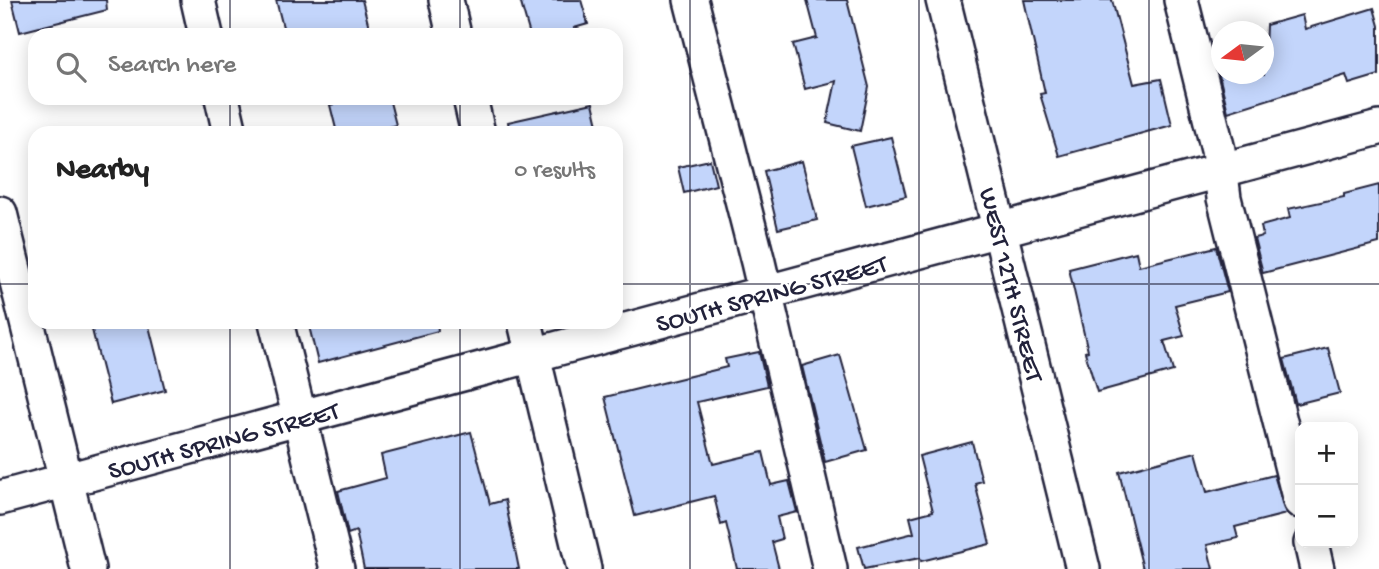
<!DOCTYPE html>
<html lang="en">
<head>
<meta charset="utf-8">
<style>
	body { margin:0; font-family:"Gochi Hand",sans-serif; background:#f6f6f6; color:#222 }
	.controls { position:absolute; right:21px; bottom:21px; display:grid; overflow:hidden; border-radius:14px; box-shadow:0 4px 18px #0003 }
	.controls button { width:63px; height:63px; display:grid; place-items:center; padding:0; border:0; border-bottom:2px solid #e0e0e0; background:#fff; color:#222; font:35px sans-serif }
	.compass { position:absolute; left:1211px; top:21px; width:63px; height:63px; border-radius:50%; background:#fff; box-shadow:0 4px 18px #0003; rotate:255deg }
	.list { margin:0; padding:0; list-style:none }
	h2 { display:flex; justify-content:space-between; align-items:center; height:91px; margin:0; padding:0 28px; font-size:30px }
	h2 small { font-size:23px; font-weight:400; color:#767676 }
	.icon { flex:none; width:38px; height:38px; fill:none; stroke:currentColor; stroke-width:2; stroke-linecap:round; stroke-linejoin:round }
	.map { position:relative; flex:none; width:1379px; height:569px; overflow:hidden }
	.search { position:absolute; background:#fff; box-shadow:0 4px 18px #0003; left:28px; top:28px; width:595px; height:77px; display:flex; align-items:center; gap:18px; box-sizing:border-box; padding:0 24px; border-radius:21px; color:#767676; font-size:26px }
	.panel { position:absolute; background:#fff; box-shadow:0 4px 18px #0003; left:28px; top:126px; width:595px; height:203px; border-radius:21px }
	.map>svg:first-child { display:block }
</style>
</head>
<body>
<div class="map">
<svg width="1379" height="569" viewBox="0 0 1379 569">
	<rect width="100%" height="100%" fill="#fff"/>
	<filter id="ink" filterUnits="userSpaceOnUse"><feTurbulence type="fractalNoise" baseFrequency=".0143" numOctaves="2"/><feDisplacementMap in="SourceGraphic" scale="14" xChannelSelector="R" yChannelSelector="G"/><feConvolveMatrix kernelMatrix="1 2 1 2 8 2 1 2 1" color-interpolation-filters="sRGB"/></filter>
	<g filter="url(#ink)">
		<!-- building -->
		<g fill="#c3d5fb" stroke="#22223b" stroke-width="2">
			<polygon points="12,0 106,0 107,10 20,32"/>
			<polygon points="276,0 362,0 371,35 285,35"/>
			<polygon points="520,0 581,0 588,24 574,28 576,35 530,35"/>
			<polygon points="807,0 847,0 869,87 860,131 827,123 836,81 805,89 793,44 817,38"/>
			<polygon points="1024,0 1112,0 1134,84 1161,79 1172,125 1059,156 1040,94 1045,93"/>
			<polygon points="1374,8 1379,26 1379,75 1349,84 1346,75 1228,112 1212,46 1222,44 1222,74 1264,74 1266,25 1302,15 1305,29"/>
			<polygon points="360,98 389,98 396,125 365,133 337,133 330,105"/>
			<polygon points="593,103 600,133 510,133 508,122"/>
			<polygon points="891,137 906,196 866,206 851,146"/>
			<polygon points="710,160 716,185 684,193 678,167"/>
			<polygon points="802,161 817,220 778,229 764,171"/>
			<polygon points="1379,185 1379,243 1263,273 1254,238 1263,236 1261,226 1290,218 1288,209 1344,197 1344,194"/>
			<polygon points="1216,247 1228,292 1175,305 1184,336 1164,341 1173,371 1097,392 1085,352 1088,351 1069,269 1136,252 1139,266"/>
			<polygon points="90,322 148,322 165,390 111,404"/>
			<polygon points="308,322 437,322 438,331 318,363"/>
			<polygon points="1328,348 1340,393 1296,404 1284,359"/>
			<polygon points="759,352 767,386 697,402 713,464 763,452 771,485 789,481 797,512 777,517 782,539 772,542 779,569 737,569 726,523 721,525 714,496 635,516 605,397 727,367 725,359"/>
			<polygon points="840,355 867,450 825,462 802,366"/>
			<polygon points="471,432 490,504 505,500 519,569 364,569 356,531 348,534 338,491 386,478 381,455"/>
			<polygon points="972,442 982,481 975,483 990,544 921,561 920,558 864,569 858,547 914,533 910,517 933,511 919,456"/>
			<polygon points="1196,452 1207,492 1274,475 1286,514 1235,527 1238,538 1207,545 1213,569 1143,569 1119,472"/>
		</g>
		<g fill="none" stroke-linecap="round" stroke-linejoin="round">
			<!-- minor casing -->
			<g stroke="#22223b" stroke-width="38">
				<g id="minor">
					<polyline points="198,0 206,35"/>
					<polyline points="446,0 454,35"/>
					<polyline points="691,0 758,262 830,569"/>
					<polyline points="943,0 1083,569"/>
					<polyline points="1181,0 1218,150 1224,198 1300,501"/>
					<polyline points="222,98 230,133"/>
					<polyline points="470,98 478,133"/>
					<polyline points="0,213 88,569"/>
					<polyline points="276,322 337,569"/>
					<polyline points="525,322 584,569"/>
					<polyline points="0,498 1379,128"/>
					<polyline points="1311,543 1317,569"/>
				</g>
			</g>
			<!-- minor -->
			<use href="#minor" stroke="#fff" stroke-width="33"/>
		</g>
	</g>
	<!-- grid -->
	<path fill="none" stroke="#22223b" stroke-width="2" stroke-opacity="0.55" d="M230 0V35M460 0V35M690 0V569M919 0V569M1149 0V569M230 98V133M460 98V133M0 284H35M616 284H1379M230 322V569M460 322V569"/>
	<g text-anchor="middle" stroke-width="5" stroke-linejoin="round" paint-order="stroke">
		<!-- street labels -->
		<g font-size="26" fill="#22223b" stroke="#fff">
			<text transform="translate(1013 284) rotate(76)" y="9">WEST 12TH STREET</text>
			<text transform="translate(771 292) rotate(-15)" y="9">SOUTH SPRING STREET</text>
			<text transform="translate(223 439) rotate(-15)" y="9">SOUTH SPRING STREET</text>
		</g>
	</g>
</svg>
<div class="controls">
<button>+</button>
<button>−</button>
</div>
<svg class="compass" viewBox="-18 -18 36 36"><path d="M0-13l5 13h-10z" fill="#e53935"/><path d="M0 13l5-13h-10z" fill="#767676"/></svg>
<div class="search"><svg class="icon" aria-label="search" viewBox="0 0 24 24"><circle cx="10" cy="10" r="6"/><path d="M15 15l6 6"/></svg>Search here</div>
<section class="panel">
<h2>Nearby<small>0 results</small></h2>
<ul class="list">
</ul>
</section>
</div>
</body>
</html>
